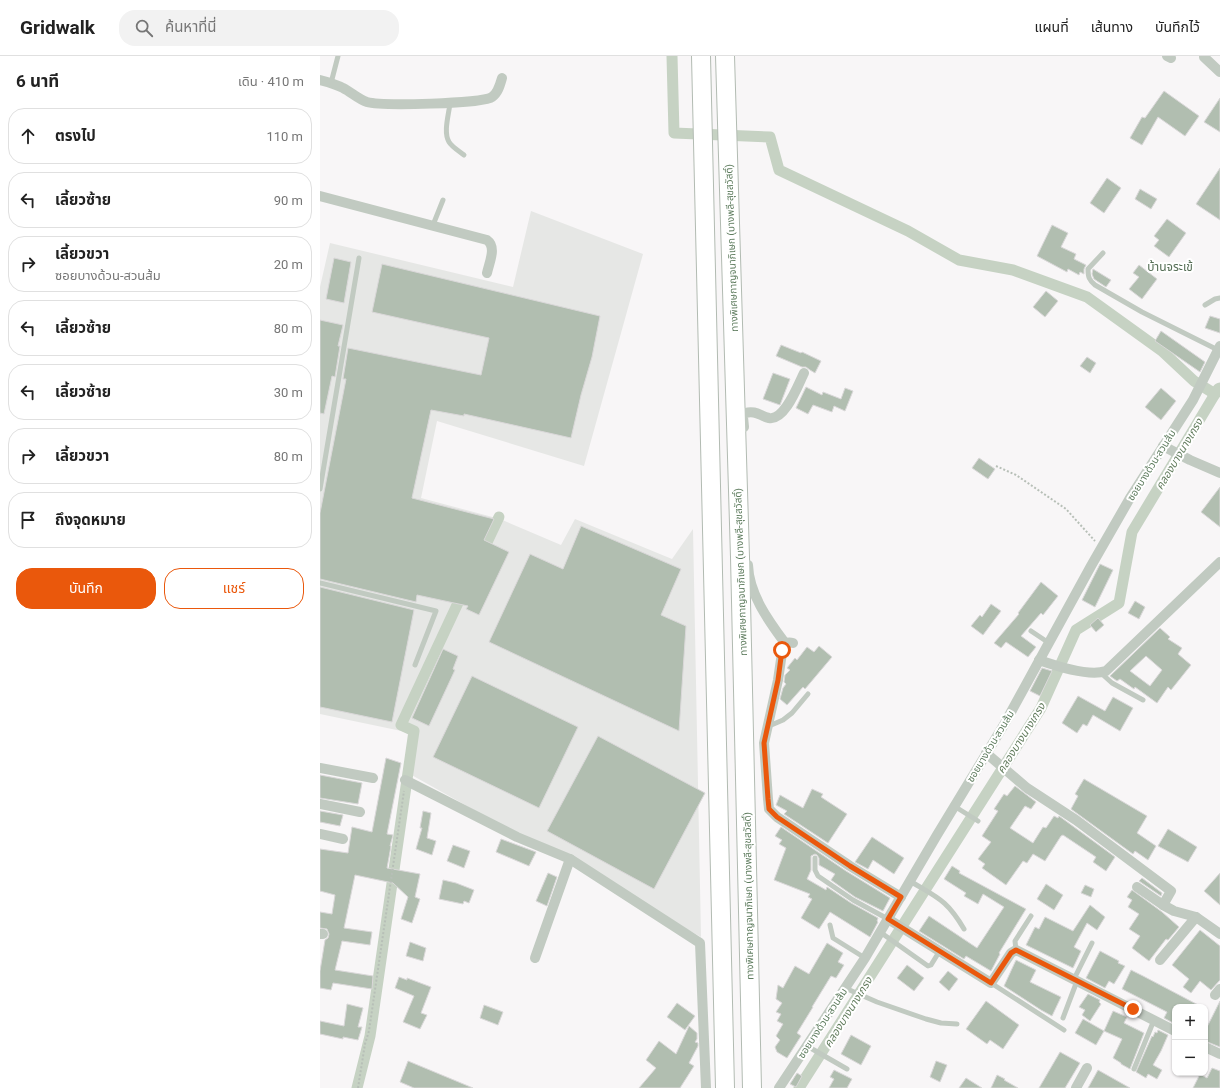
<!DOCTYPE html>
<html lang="th">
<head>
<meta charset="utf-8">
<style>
	body { margin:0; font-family:Roboto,"Noto Sans Thai",sans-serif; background:#f2f2f2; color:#222 }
	.controls { position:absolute; right:12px; bottom:12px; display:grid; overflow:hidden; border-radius:8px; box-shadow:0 1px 3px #0004 }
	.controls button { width:36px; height:36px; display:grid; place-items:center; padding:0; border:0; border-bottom:1px solid #e0e0e0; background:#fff; color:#222; font:20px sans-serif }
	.stop { position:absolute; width:12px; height:12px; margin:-9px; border:3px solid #ea580c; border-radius:50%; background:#fff }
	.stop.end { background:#ea580c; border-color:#fff; box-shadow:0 1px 4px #0008 }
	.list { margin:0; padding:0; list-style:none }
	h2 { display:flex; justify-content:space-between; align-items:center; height:52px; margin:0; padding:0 16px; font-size:17px }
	h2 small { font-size:13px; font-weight:400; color:#767676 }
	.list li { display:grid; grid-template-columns:26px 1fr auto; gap:12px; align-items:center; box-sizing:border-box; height:56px; margin:0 8px 8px; padding:0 8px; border:1px solid #e0e0e0; border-radius:16px }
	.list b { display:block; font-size:15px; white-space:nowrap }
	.list p { margin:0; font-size:13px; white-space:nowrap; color:#767676 }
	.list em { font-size:13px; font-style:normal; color:#767676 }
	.actions { display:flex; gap:8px; padding:12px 16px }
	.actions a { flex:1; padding:9px 0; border:1px solid #ea580c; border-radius:16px; text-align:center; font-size:14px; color:#ea580c }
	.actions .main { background:#ea580c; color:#fff }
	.icon { flex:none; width:22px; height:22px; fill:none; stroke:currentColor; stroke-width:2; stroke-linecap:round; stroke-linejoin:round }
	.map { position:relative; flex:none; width:900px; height:1032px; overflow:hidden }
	header { display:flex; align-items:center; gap:24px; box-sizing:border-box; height:56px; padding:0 20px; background:#fff; border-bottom:1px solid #e0e0e0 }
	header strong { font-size:19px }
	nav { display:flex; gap:22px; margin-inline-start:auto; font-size:14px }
	.search { width:280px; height:36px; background:#f2f2f2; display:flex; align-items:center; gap:10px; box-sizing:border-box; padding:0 14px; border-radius:16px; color:#767676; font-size:15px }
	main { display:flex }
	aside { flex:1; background:#fff }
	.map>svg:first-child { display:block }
</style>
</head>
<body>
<header>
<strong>Gridwalk</strong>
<div class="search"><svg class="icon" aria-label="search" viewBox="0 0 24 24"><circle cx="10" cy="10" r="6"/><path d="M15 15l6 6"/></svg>ค้นหาที่นี่</div>
<nav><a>แผนที่</a><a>เส้นทาง</a><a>บันทึกไว้</a></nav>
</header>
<main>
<aside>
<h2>6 นาที<small>เดิน · 410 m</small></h2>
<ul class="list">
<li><svg class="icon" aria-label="ahead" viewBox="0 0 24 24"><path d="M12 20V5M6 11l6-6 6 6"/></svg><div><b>ตรงไป</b></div><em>110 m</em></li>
<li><svg class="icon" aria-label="left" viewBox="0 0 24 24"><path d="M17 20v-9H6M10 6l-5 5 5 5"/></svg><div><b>เลี้ยวซ้าย</b></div><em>90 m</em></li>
<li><svg class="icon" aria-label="right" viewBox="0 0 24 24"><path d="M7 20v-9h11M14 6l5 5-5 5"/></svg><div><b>เลี้ยวขวา</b><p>ซอยบางด้วน-สวนส้ม</p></div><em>20 m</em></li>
<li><svg class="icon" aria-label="left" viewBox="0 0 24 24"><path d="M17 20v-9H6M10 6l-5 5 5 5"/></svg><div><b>เลี้ยวซ้าย</b></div><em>80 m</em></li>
<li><svg class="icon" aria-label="left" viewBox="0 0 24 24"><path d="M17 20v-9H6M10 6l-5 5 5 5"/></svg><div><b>เลี้ยวซ้าย</b></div><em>30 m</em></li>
<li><svg class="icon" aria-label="right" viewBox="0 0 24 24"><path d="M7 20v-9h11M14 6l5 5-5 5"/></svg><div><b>เลี้ยวขวา</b></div><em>80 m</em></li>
<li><svg class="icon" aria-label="arrive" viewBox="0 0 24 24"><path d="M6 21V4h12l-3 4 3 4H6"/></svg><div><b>ถึงจุดหมาย</b></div></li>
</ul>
<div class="actions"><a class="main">บันทึก</a><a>แชร์</a></div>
</aside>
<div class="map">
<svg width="900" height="1032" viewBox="0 0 900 1032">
	<rect width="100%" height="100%" fill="#f8f6f7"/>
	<!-- built -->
	<polygon fill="#e6e7e5" points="211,155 323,198 264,410 117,365 101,442 180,463 241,489 255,463 352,503 373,473 381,881 88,717 91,677 0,658 0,231 10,187 193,231"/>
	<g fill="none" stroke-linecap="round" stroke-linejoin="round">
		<!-- canal -->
		<g stroke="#c6d2c3" stroke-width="11">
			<polyline points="352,0 354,77 450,81 459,114 588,175 639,204 693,214 767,241 842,295 874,325 895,338"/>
			<polyline points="161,499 179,461"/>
			<polyline points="37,1032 50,980 94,675 81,669 144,534"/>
			<polyline points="479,1032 721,652 756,574 799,547 812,476 898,333 900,332"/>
		</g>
	</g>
	<!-- building -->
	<g fill="#b1beb0" stroke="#dad8d9" fill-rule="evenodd">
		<polygon points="844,35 879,60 865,80 838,61 822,89 810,82 822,61 825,62"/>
		<polygon points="900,42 900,76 884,66"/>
		<polygon points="900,112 900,164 876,148"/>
		<polygon points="787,122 801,132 784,157 770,147"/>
		<polygon points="820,133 837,143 831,153 815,143"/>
		<polygon points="847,163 866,177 849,201 834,190 839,184 834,180"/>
		<polygon points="732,169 748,177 741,191 756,198 754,203 766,209 764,213 764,218 760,216 759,219 748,213 747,216 717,200"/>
		<polygon points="14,202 31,206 24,247 6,243"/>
		<polygon points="62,208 280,260 272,301 261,339 251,382 144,358 144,360 111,354 92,442 174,463 164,484 189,496 159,559 146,553 148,550 97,539 96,546 0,523 0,457 26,323 23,323 28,292 161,319 169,282 52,256"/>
		<polygon points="819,209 837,223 822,243 809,233 819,221 813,217"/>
		<polygon points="773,213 791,224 786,231 774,223 772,218"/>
		<polygon points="726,235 738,245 725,261 713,251"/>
		<polygon points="890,260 900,263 900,277 885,272"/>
		<polygon points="0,264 23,269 18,290 20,290 15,321 12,320 4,358 0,357"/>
		<polygon points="841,275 885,306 880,316 835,285"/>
		<polygon points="461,289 481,297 482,296 501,305 495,317 490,314 486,311 482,311 456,300"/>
		<polygon points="767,301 776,307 770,317 760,310"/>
		<polygon points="453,317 470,323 460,349 443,343"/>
		<polygon points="486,331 502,339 503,336 521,343 525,332 533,335 525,355 514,350 512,356 493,349 488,358 476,352"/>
		<polygon points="841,332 856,345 841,364 825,351"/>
		<polygon points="659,402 675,413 668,423 652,412"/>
		<polygon points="900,431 900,471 881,456"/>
		<polygon points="261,470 361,513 341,559 366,570 359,675 169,586 210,498 243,513"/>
		<polygon points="780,508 793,514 775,551 762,544"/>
		<polygon points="721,526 738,540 723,559 721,557 701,580 716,591 708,601 686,586 681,592 674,587 699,558 698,557"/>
		<polygon points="0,531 94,554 72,666 0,651"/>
		<polygon points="815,545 825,551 819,563 808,557"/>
		<polygon points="671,548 681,555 663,579 651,570 660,559 662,561"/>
		<polygon points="778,562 784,569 776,576 770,569"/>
		<path d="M840 572 850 581 848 583 862 592 858 598 871 609 851 634 848 631 837 647 815 631 814 633 800 623 797 625 790 620ZM826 600 842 614 830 630 810 615Z"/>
		<polygon points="499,590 512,601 485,633 483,631 467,649 460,643 463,632 466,628 464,626 465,619 470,614 467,612 475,602 477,604 487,591 494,596"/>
		<polygon points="123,593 138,600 133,613 135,614 109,670 92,662"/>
		<polygon points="722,612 732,615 720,640 710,635"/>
		<polygon points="152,620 258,671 219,752 113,701"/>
		<polygon points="758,640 785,655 793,641 813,652 800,675 773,659 767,670 763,668 757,677 742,667"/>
		<polygon points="278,680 385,737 334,833 227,775"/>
		<polygon points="66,702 81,707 67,778 73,779 70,790 71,790 67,812 100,818 95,841 100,843 92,867 81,863 88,841 73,827 35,819 24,872 52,876 50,889 22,885 15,914 53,920 52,933 13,927 11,934 0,932 0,915 5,884 8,882 9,878 7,873 0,872 0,856 12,858 15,839 0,835 0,793 28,797 32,771 52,776"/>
		<polygon points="0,719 42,727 38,748 0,742"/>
		<polygon points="764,723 827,760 817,777 836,790 828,804 815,795 813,798 751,753 758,740 755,738"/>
		<polygon points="695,730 716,746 711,753 705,750 690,772 713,787 723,771 726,772 734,760 738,762 739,760 795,801 786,815 773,806 776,801 743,779 741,780 725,805 713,798 707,807 703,805 686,829 662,812 665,808 658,803 671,786 662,780 678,755 674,753 684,738 687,740"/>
		<polygon points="492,733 503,738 501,741 527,758 508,787 464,758 467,755 456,749 460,739 483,752"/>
		<polygon points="0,755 23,759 20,770 0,766"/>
		<polygon points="103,755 111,757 107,782 116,785 112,799 96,793 102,772 100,772"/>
		<polygon points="461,771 526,815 570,842 563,855 535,841 511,824 515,818 499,809 499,802 497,799 495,798 491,800 491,814 487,823 506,834 507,831 531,847 558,862 557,865 558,866 550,881 510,856 499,873 481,862 492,843 488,841 490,838 454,824 466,792 459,788 462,784 455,780"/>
		<polygon points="848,773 877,791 868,806 838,790"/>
		<polygon points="552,781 584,802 574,818 553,804 548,813 535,806"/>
		<polygon points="181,783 216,796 209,810 176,796"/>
		<polygon points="133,789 150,795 144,812 127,805"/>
		<polygon points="632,810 640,815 639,817 706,853 679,897 680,898 671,915 646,900 644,903 599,875 609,860 657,892 684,851 663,838 658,848 644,840 646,837 624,823"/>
		<polygon points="228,817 237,821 227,850 216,845"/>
		<polygon points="900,817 900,849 884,835"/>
		<polygon points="822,822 842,837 841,840 819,825"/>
		<polygon points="123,824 136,827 154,834 149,847 144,845 143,848 119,843"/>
		<polygon points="726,828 743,839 734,854 717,843"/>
		<polygon points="765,829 774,833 771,841 761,837"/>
		<polygon points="812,834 842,856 859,871 848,884 846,883 829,905 812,892 820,880 809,873 819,858 808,851 812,844 807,841"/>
		<polygon points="770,849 785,861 777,874 767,867 754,891 761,895 753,912 706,889 715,871 719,873 725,861 753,875"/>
		<polygon points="880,874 900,890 900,924 891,934 880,925 871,937 863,931 869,923 852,909"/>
		<polygon points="90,886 106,892 103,905 86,900"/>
		<polygon points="507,887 523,897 518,906 524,909 516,922 511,920 492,951 493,951 477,977 481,980 467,1002 457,996 455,991 460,984 456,980 463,968 457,965 461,958 456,956 462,947 456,943 458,929 463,932 475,910 489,918"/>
		<polygon points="780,895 799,905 798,907 805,910 794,928 789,925 785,932 766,922"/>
		<polygon points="696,904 716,914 710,926 741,941 732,960 721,954 684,930"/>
		<polygon points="587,909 604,922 594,935 577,922"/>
		<polygon points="811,914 823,920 882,951 855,951 855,968 844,962 847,956 802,933"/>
		<polygon points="628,915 638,923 629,935 619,926"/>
		<polygon points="79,921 87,924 87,922 111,931 101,957 107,959 100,973 83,966 94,940 75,932"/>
		<polygon points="768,938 780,944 779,946 781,948 770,965 762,959 765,954 759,951"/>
		<polygon points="666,945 699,969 683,993 670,984 667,988 646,973"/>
		<polygon points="900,945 900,991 885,985 885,975"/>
		<polygon points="357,947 375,960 365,974 347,961"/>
		<polygon points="27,948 43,952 38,971 42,971 38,984 23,981 23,983 0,978 0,965 24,970"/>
		<polygon points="164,949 183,956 178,969 160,962"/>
		<polygon points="793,955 807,961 804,967 824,977 810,1013 801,1008 801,1007 793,1002 802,983 784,975"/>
		<polygon points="763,963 784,975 776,989 755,977"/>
		<polygon points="369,970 377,977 377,983 375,986 378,987 378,990 369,1007 374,1010 360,1032 319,1032 336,1012 326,1004 339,985 356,998"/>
		<polygon points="838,974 848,979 841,995 833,1009 842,1014 837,1023 828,1018 826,1022 816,1016 832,980 833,981 835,976 837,977"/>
		<polygon points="531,979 551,990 541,1009 521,998"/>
		<polygon points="740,996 760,1007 745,1032 719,1032"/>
		<polygon points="88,1005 153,1032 94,1032 80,1026"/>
		<polygon points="616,1005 627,1009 620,1026 610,1021"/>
		<polygon points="892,1012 900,1015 900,1032 873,1032 880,1018 887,1022"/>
		<polygon points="514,1014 532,1023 527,1032 509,1032 514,1023 510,1021"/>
		<polygon points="778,1014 810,1032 768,1032"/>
		<polygon points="477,1017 482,1020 476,1031 470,1028"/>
		<polygon points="677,1019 685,1023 684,1024 698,1032 671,1032"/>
		<polygon points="646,1022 662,1032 639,1032"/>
	</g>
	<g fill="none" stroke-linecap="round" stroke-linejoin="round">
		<!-- motorway casing -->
		<g stroke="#b2bbb2" stroke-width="20">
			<g id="motorway">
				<polyline points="381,0 405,1032"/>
				<polyline points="405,0 420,501 432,1032"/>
			</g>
		</g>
		<!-- path -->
		<g stroke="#b7bfb7" stroke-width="2" stroke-dasharray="2 2" stroke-linecap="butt">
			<polyline points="676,410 696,419 746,453 775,485"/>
			<polyline points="38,1032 45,988 49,975 84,735"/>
		</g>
		<!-- service -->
		<g stroke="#c1cac1" stroke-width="5">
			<polyline points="11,27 18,0"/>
			<path d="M130 47C129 58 123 76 129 86 132 91 139 95 144 99"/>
			<polyline points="113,169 123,144"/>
			<path d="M783 197 768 213C768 221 769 224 775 229L822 256 898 294"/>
			<polyline points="885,249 895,243 900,242"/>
			<polyline points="0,433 39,202"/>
			<polyline points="0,527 116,555 95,609"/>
			<polyline points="711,575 729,587"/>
			<polyline points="781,617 792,627 823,644"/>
			<polyline points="449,670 463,664 472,657 488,638"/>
			<polyline points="634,750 658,765"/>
			<polyline points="495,802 495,814 498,820 533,844 568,863"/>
			<path d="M590 825C618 842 627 844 644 873"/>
			<polyline points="510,869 513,882 545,902"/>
			<polyline points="560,876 608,910 611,909 619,896"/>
			<polyline points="696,894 695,885 711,860"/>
			<polyline points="754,923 772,887"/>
			<polyline points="671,927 744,974"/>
			<polyline points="525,932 557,946 606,963 621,967 637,968"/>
			<polyline points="743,962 757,925"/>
			<polyline points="487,990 527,1013"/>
			<polyline points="814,1013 834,964"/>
		</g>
		<!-- minor -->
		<g stroke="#c1cac1" stroke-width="10">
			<polyline points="847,0 851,2"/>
			<polyline points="884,1 900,16"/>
			<path d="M0 24C8 26 16 28 23 32 31 36 38 43 47 46 60 50 163 48 172 41 178 37 180 29 182 22"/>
			<path d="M0 140 167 184C177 191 169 207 167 217"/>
			<path d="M424 371 423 361 425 357C436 354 440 360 449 362 465 365 478 329 484 317"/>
			<polyline points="843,390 870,404 900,417"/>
			<path d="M428 509C429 538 448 564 465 587"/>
			<path d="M473 587C469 586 466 586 463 590L458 624 444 687 448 743 449 753 457 761 530 810 581 841"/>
			<path d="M719 604C736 610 769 621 786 615L900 506"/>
			<polyline points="666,697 707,732 756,764 851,835 843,849 854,855 876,861 900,878"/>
			<polyline points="0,712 53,722"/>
			<polyline points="85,724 197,781 250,803 380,887 386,1032"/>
			<polyline points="0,748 40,756"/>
			<polyline points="0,778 23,783"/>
			<polyline points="817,831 843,849"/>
			<polyline points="568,863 671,927 691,897 696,894 855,975"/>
			<polyline points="0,878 3,878"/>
			<polyline points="215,902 250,803"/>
			<polyline points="840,904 876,861"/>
			<polyline points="895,939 900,933"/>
			<polyline points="885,991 900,998"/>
			<polyline points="459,1032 545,902 590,825 617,779 685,667 771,510 810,442 873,344 900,290"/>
			<polyline points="756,1032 767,1012"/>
		</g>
		<!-- motorway -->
		<use href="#motorway" stroke="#fff" stroke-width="18"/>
	</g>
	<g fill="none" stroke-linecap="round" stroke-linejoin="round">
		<!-- route -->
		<polyline stroke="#ea580c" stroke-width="5" points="462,594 458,624 444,687 448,743 449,753 457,761 530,810 581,841 568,863 671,927 691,897 696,894 813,953"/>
	</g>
	<g text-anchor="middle" stroke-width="4" stroke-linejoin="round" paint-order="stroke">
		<!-- street labels -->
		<g font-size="10" fill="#5e7c5e" stroke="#fff">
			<text transform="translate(411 192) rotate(-92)" y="4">ทางพิเศษกาญจนาภิเษก (บางพลี-สุขสวัสดิ์)</text>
			<text transform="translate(831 409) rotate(-58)" y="4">ซอยบางด้วน-สวนส้ม</text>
			<text transform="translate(420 516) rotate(-92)" y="4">ทางพิเศษกาญจนาภิเษก (บางพลี-สุขสวัสดิ์)</text>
			<text transform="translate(670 690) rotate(-59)" y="4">ซอยบางด้วน-สวนส้ม</text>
			<text transform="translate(428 840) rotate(-91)" y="4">ทางพิเศษกาญจนาภิเษก (บางพลี-สุขสวัสดิ์)</text>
			<text transform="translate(502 967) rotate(-57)" y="4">ซอยบางด้วน-สวนส้ม</text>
		</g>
		<!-- water labels -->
		<g font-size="11" font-style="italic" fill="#627c5d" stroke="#fff">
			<text transform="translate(859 398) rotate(-59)" y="4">คลองบางนางเกรง</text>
			<text transform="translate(701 682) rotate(-58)" y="4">คลองบางนางเกรง</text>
			<text transform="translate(528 956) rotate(-58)" y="4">คลองบางนางเกรง</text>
		</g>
		<!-- quarter labels -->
		<g font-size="12" fill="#546d54" stroke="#fff">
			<text x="850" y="215">บ้านจระเข้</text>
		</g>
	</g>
</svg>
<div class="controls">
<button>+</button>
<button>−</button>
</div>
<div class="stop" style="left:462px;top:594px"></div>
<div class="stop end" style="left:813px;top:953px"></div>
</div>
</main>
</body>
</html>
